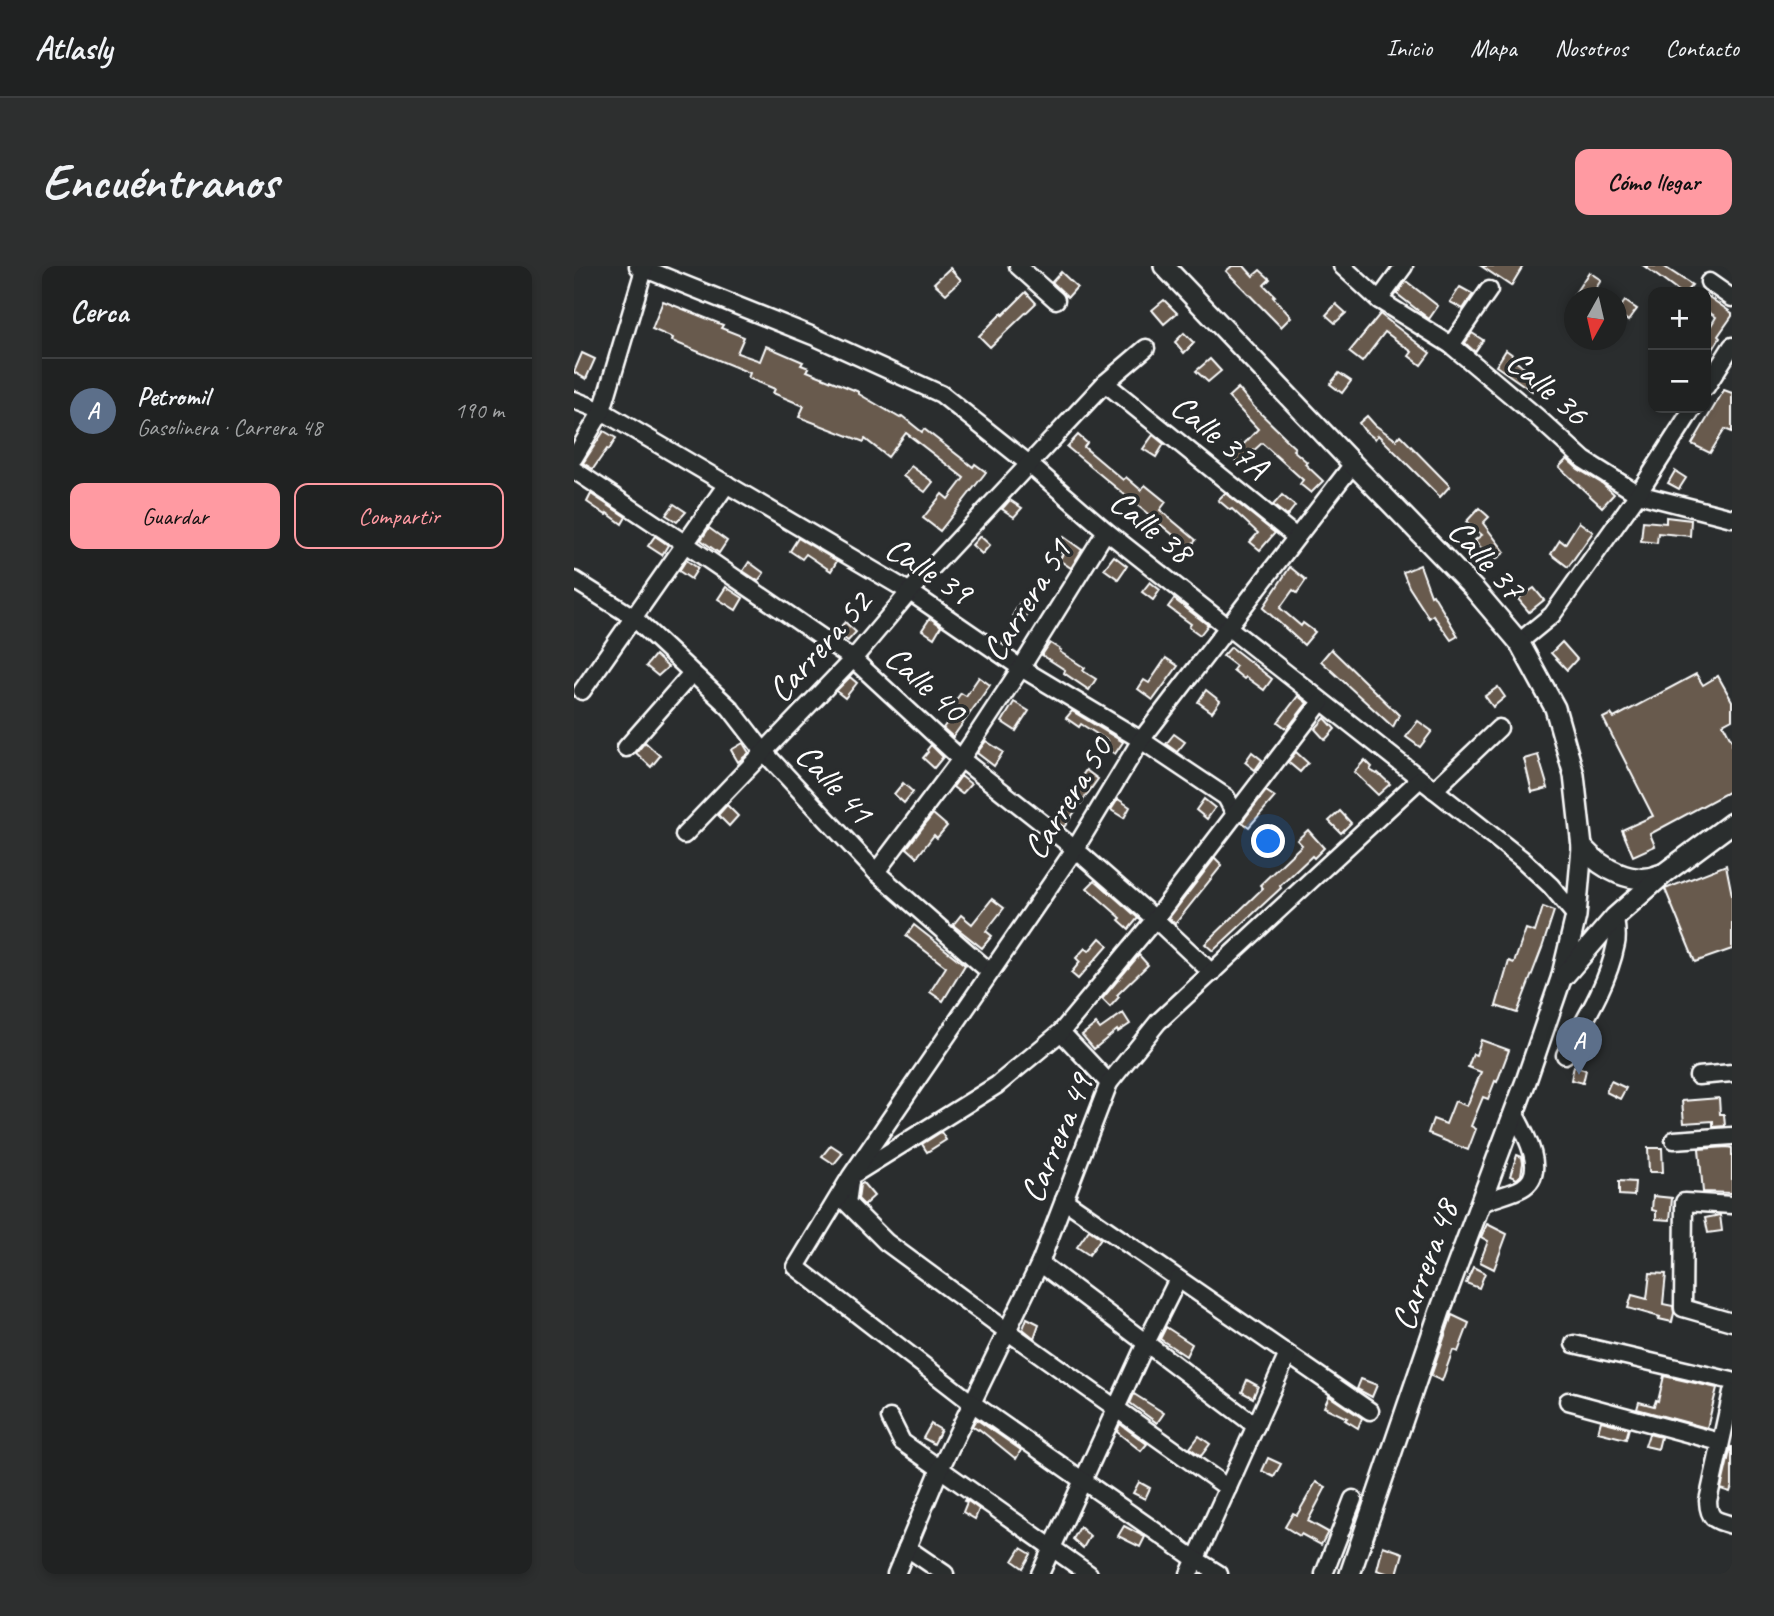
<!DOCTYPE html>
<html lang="es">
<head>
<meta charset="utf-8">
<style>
	body { margin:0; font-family:Caveat,sans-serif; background:#2d2f2f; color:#f1f3f6 }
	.controls { position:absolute; right:21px; top:21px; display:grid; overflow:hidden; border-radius:14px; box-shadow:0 4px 10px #0003 }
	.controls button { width:63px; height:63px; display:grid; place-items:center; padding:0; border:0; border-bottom:2px solid #3d3f40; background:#202222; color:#f1f3f6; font:35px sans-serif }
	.compass { position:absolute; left:990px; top:21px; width:63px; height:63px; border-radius:50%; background:#202222; box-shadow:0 4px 10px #0003; rotate:188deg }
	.you { position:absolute; left:695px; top:576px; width:24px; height:24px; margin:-18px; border:5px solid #fff; border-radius:50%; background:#1a73e8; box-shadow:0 0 0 10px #1a73e833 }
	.badge { display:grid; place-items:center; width:46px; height:46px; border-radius:50%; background:#ff9aa2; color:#fff; font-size:23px; font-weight:700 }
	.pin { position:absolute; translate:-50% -58px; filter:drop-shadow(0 2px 4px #0008) }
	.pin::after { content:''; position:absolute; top:37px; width:24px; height:21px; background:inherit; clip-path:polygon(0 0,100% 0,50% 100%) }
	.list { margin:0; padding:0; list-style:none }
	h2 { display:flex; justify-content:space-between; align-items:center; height:91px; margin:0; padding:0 28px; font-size:30px }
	h2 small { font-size:23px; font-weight:400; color:#a2a4a5 }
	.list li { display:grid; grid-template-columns:46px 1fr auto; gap:21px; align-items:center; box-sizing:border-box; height:105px; padding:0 28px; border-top:2px solid #3d3f40 }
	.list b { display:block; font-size:26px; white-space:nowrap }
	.list p { margin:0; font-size:23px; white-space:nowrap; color:#a2a4a5 }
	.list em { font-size:23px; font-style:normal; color:#a2a4a5 }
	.actions { display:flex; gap:14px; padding:21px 28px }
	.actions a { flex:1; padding:16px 0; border:2px solid #ff9aa2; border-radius:14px; text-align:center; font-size:24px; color:#ff9aa2 }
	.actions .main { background:#ff9aa2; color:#111 }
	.map { position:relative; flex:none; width:1158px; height:1308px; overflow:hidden; border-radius:14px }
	header { display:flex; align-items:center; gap:42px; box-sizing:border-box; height:98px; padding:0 35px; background:#202222; border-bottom:2px solid #3d3f40 }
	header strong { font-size:33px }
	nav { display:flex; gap:38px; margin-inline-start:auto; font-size:24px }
	.intro { display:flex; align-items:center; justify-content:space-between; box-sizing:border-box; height:168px; padding:0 42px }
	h1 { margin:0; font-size:49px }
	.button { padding:18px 32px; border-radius:14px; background:#ff9aa2; color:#111; font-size:24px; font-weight:700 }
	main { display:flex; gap:42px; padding:0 42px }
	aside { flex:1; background:#202222; border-radius:14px; box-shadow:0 4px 10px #0003 }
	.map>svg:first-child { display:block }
</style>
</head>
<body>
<header>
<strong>Atlasly</strong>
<nav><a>Inicio</a><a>Mapa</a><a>Nosotros</a><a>Contacto</a></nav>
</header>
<div class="intro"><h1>Encuéntranos</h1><a class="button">Cómo llegar</a></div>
<main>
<aside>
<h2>Cerca<small></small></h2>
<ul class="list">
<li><span class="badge" style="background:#5c6f8a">A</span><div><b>Petromil</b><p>Gasolinera · Carrera 48</p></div><em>190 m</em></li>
</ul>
<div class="actions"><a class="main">Guardar</a><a>Compartir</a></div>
</aside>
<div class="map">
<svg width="1158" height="1308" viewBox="0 0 1158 1308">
	<rect width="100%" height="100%" fill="#2a2d2e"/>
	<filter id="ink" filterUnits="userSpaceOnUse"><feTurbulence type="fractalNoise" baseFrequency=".0143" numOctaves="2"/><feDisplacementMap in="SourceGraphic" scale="14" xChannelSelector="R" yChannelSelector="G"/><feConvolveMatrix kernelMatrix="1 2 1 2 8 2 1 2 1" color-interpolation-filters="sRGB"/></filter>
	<g filter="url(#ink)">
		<!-- building -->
		<g fill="#675a4e" stroke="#fff" stroke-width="2">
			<polygon points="658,0 670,0 679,10 686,4 696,13 690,19 701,30 699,31 717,51 707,61 652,5"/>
			<polygon points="907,0 949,0 937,20"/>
			<polygon points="1070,0 1089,0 1118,19 1112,26 1105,26"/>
			<polygon points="376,2 387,14 372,28 360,17"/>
			<polygon points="487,6 503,21 494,31 478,16"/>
			<polygon points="1015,6 1027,14 1016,32 998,32"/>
			<polygon points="832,15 864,40 855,53 823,28"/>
			<polygon points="886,21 899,28 889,43 876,36"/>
			<polygon points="452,26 462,37 416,81 405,70 428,47 429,49"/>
			<polygon points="1132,29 1158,47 1158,50 1144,70 1146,72 1132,95 1132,68 1142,51 1132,44"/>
			<polygon points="590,34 603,47 590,58 578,44"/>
			<polygon points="89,35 149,59 147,62 170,71 163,87 186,95 192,80 229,96 227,99 235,102 233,105 285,126 285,128 326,152 328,150 348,166 350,163 399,201 401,198 412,206 366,265 349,252 368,228 374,233 390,212 332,167 314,191 291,173 290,176 225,151 230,140 199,127 201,123 174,112 176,107 98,75 99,72 78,63"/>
			<polygon points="1051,35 1063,43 1054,55 1043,46"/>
			<polygon points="762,38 772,47 761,57 752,49"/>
			<polygon points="806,48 856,87 847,99 835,90 838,86 811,66 788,96 775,86"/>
			<polygon points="610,67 620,77 610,87 601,76"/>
			<polygon points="898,67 909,74 901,86 891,77"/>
			<polygon points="932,84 943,92 941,95 966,113 958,125 922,100"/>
			<polygon points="8,87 21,93 12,113 0,106"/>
			<polygon points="636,93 647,105 634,116 622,105"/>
			<polygon points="765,107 777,115 768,127 756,118"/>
			<polygon points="664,122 680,141 711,171 710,172 721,182 719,184 733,196 731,198 749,215 737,227 726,218 729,214 688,177 665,198 655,188 666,177 668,180 684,163 654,131"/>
			<polygon points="1150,124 1158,127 1158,166 1151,163 1136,187 1118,178"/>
			<polygon points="793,150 801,159 822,174 826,169 876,220 866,231 804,169 801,173 790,164 785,157"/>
			<polygon points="30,165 42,172 35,184 33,183 19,203 9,197"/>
			<polygon points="504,169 513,177 510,181 549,214 552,211 567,224 571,219 592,236 586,244 622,274 615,282 493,181"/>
			<polygon points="579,169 590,178 582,191 569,183"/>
			<polygon points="993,193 1004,203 1029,218 1040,228 1028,241 985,201"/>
			<polygon points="337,200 359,216 351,226 329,210"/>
			<polygon points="1101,205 1112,212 1105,223 1094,217"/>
			<polygon points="651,227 701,267 686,284 676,276 684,267 658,243 656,244 644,234"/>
			<polygon points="17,228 52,251 48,258 33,247 32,249 13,236"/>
			<polygon points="708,229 721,240 713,250 699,239"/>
			<polygon points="436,234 448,242 440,251 428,243"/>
			<polygon points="100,238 112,246 103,256 92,249"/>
			<polygon points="905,242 915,251 909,257 931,286 918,296 901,274 908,269 892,256"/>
			<polygon points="1092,251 1117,254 1116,270 1084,267 1083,277 1067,275 1069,255 1092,257"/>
			<polygon points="1005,256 1019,266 994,301 977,288 986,274 991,278"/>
			<polygon points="135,262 153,275 145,287 127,274"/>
			<polygon points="81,270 94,279 88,289 74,280"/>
			<polygon points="406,270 416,279 408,288 398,279"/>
			<polygon points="490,271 508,284 497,302 485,294 489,288 482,283"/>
			<polygon points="224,272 263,295 257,305 232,288 228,293 216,285"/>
			<polygon points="540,290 553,300 544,313 530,303"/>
			<polygon points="112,294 124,302 117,313 105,305"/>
			<polygon points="175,296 190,307 184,315 169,305"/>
			<polygon points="846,299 857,329 859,328 884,370 877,374 859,349 855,352 835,321 829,306"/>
			<polygon points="716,301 732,314 723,327 719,324 706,342 727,360 729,357 741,366 730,379 689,342"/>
			<polygon points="576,316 586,324 579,334 568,326"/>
			<polygon points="152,321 169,332 162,344 144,333"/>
			<polygon points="960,322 970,334 955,346 944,333"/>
			<polygon points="600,333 634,359 626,369 615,361 617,358 594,341"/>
			<polygon points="446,336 457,343 449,355 439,349"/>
			<polygon points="356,352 367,360 360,372 348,364"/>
			<polygon points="271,356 282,366 274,375 262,366"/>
			<polygon points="988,376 1003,393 993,404 977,387"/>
			<polygon points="476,377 487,384 486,386 511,402 509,405 522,413 515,424 490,407 491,404 468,389"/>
			<polygon points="657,381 698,413 690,424 672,411 670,413 659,404 662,400 649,390"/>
			<polygon points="757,383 825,449 819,461 747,395"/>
			<polygon points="81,389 94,401 84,410 72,400"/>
			<polygon points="592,392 604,400 579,434 564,423 570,414 575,417"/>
			<polygon points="1122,408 1129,419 1144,410 1158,435 1158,453 1149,458 1158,475 1158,524 1076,568 1081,580 1059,590 1048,564 1079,550 1029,452 1037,448 1040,452"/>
			<polygon points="276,411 283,417 271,432 262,425"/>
			<polygon points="405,411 416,419 379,471 369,462 384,442 379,438 387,427 392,430"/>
			<polygon points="924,421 931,431 919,441 911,430"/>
			<polygon points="632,424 646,435 638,446 624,436"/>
			<polygon points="724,430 733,437 713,463 704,456"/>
			<polygon points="440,436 455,445 442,465 428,456"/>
			<polygon points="498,445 549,476 541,488 530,481 534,475 507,458 505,461 492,452"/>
			<polygon points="751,452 761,463 751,474 741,463"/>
			<polygon points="844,455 858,465 846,481 832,471"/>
			<polygon points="600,468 611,476 603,486 592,478"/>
			<polygon points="412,475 429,486 420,500 403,487"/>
			<polygon points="71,476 86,490 77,501 62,487"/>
			<polygon points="169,477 175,487 164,496 157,484"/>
			<polygon points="357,479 369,491 360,502 349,492 354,486 353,484"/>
			<polygon points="678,486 688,494 681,504 671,496"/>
			<polygon points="722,486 734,497 726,506 714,496"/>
			<polygon points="964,489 974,522 958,526 950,493"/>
			<polygon points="791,494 798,501 796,504 803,508 804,507 816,518 804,529 780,506"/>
			<polygon points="512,504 524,513 490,561 479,553"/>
			<polygon points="387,510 397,518 388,528 379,521"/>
			<polygon points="329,517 339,526 330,537 320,528"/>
			<polygon points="692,525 701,531 675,561 668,556"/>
			<polygon points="544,533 556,541 550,552 537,544"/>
			<polygon points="630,533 641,542 633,553 622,544"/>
			<polygon points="153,539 164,550 155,560 144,549"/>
			<polygon points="766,545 777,557 767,567 755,555"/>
			<polygon points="359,548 373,560 363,572 360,569 343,591 333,582"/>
			<polygon points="734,564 750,582 740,592 738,590 706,620 707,622 639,685 631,678 689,622 686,619 728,579 723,574"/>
			<polygon points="641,592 648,599 601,658 595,652"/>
			<polygon points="1152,599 1158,629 1158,683 1121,696 1091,623"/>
			<polygon points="521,614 564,652 555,663 545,654 547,652 513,622"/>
			<polygon points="418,633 430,642 412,665 418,670 408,682 379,659 387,649 398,658"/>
			<polygon points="969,641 980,645 968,682 943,747 922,740 935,695 940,697 952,663 961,666"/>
			<polygon points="340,659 391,699 369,735 356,726 372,701 332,670"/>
			<polygon points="526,672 534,679 504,713 497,707 506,696 502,692 511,682 515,685"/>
			<polygon points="565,689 574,699 543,729 545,731 536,741 528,733"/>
			<polygon points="549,747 556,758 544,766 543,764 520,783 508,769 522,758 526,763"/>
			<polygon points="907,774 935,784 923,816 921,815 914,833 909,831 897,860 902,863 894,884 857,869 857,868 854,867 859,853 872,858 881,835 893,840 907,806 894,801 899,788 902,789"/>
			<polygon points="1000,800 1012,804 1009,817 997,814"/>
			<polygon points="1037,815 1052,822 1046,833 1032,826"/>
			<polygon points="1145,832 1146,848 1150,848 1151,860 1139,861 1139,855 1110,857 1108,835"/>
			<polygon points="367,866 372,874 353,886 348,878"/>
			<polygon points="257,879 269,887 260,898 248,890"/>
			<polygon points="1153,881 1158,882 1158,927 1129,926 1125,883"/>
			<polygon points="1074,882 1088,882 1089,906 1075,906"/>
			<polygon points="943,889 948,891 949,897 947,909 943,913 936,910"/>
			<polygon points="1045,915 1061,916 1060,930 1045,929"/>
			<polygon points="289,917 300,930 290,939 284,933 286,919"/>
			<polygon points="1079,930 1098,932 1096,954 1082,953 1082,945 1078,944"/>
			<polygon points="1146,949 1148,965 1134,967 1131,952"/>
			<polygon points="913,958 933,968 920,1003 906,996 914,975 907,971"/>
			<polygon points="515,964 527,972 515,989 503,981"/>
			<polygon points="899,1001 911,1007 905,1022 892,1017"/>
			<polygon points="1076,1007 1092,1008 1089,1038 1099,1040 1100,1047 1098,1056 1085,1053 1086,1051 1054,1042 1058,1029 1073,1033"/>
			<polygon points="878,1049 895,1057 884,1086 879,1084 868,1115 857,1110"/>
			<polygon points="453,1052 465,1058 460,1072 449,1063"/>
			<polygon points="592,1061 618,1078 612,1090 586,1073"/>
			<polygon points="1090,1110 1143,1122 1133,1162 1063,1143 1065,1136 1080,1140 1082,1134 1084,1135"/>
			<polygon points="787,1113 803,1119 798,1131 783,1123"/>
			<polygon points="673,1114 684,1120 679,1132 668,1126"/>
			<polygon points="560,1128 590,1147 583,1157 556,1137"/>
			<polygon points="755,1130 788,1152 784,1162 771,1154 773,1152 750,1141"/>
			<polygon points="402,1153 447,1184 442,1193 405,1163 404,1164 398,1160"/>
			<polygon points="1027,1155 1055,1162 1052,1173 1024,1166"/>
			<polygon points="357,1158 367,1164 360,1178 349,1172"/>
			<polygon points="546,1158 573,1178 567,1185 543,1166"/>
			<polygon points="1075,1168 1087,1171 1084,1183 1071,1180"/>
			<polygon points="625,1170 636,1178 627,1190 616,1182"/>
			<polygon points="1157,1181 1158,1181 1158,1220 1156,1226 1147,1223"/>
			<polygon points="694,1192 707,1198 700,1211 688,1205"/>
			<polygon points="565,1216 576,1222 571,1233 559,1227"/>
			<polygon points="742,1216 752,1221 734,1255 754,1266 747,1279 727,1268 726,1270 711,1261 719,1247 723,1249"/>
			<polygon points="391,1233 405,1243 401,1253 389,1246 393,1236 390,1235"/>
			<polygon points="550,1260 571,1271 566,1281 544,1270"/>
			<polygon points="506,1261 516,1270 509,1282 499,1273"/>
			<polygon points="809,1280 829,1287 823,1308 815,1308 803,1304"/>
			<polygon points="447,1282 457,1288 449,1302 439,1295"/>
		</g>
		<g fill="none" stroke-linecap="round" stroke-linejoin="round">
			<!-- minor casing -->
			<g stroke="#fff" stroke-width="21">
				<g id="minor">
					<polyline points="64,0 239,70 367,128 455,198 532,265 948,593 977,620 1002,650"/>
					<polyline points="444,0 482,34"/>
					<polyline points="768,0 805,34 877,79 963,151 1010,194 1064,228 1158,252"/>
					<polyline points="1135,16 1158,32"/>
					<polyline points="805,34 830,0"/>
					<polyline points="877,79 915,24"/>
					<polyline points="531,117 722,271"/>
					<polyline points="1132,121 1158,80"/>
					<polyline points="0,134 28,145 336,326 447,402 567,474 652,531 661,548"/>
					<polyline points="0,192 28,145 71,0"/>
					<polyline points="0,204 110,277 279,393 387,493 501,583 581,653 638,707"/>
					<polyline points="0,314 59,351 156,442 190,486 302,606 416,706"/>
					<polyline points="945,376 978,349 1064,228 1119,142"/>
					<polyline points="8,425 153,218"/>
					<polyline points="52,482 118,407"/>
					<polyline points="860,524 925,462"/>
					<polyline points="110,569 279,393 338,323 531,117 572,82"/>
					<polyline points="302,606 387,493 447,402 532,265"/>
					<polyline points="487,766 535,817"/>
					<path d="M991 789C1011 754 1034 718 1042 678 1044 670 1042 659 1041 651"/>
					<polyline points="1124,810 1158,807"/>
					<polyline points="1100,874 1158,870"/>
					<polyline points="282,907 423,819 487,766 581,653 747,436"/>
					<polyline points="276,916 273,937 312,976 433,1065 654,1222"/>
					<polyline points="490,934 796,1145"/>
					<path d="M906 938C919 931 935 929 948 922 975 907 950 865 940 847"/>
					<polyline points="1158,939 1110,936 1109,1042 1158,1056"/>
					<polyline points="466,997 682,1160"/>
					<polyline points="1000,1078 1158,1115"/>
					<path d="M1158 1126 1134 1235C1135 1254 1141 1254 1158 1259"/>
					<polyline points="994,1135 1146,1176"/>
					<polyline points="316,1152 328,1176 515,1308"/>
					<polyline points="333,1282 371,1308"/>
					<polyline points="322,1308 366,1203 466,997 535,817 584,756 846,513"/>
					<polyline points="466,1308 572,1077 604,1013"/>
					<polyline points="615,1308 714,1088"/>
					<polyline points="645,1308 621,1293 398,1137 222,1001 277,910 501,583 567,474 779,198"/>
					<polyline points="750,1308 779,1233"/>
				</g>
			</g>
			<!-- major casing -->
			<g stroke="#fff" stroke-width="24">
				<g id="major">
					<polyline points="590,0 779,198 900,323 945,376 981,442 1000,509 1008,581 1002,650 987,713 952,815 866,1045 776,1308"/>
					<path d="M1008 581C1028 603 1059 621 1088 608"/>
					<polyline points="990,710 1041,651 1092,606 1158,557"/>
				</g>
			</g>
			<!-- minor -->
			<use href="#minor" stroke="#2a2d2e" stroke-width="16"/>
			<!-- major -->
			<use href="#major" stroke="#2a2d2e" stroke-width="19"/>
		</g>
	</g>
	<g text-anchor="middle" stroke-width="7" stroke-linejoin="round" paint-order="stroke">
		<!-- street labels -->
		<g font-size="35" fill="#fff" stroke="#2a2d2e">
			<text transform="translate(974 121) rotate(41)" y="12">Calle 36</text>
			<text transform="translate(646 170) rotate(39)" y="12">Calle 37A</text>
			<text transform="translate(578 260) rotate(39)" y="12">Calle 38</text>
			<text transform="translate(913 293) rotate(48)" y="12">Calle 37</text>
			<text transform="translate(355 304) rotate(33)" y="12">Calle 39</text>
			<text transform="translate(452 334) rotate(-58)" y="12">Carrera 51</text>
			<text transform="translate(245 380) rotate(-48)" y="12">Carrera 52</text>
			<text transform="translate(352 417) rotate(42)" y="12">Calle 40</text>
			<text transform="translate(261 517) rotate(47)" y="12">Calle 41</text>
			<text transform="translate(493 532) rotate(-58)" y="12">Carrera 50</text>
			<text transform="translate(482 872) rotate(-67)" y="12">Carrera 49</text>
			<text transform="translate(850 999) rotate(-70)" y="12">Carrera 48</text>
		</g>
	</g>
</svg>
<div class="controls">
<button>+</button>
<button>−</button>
</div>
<svg class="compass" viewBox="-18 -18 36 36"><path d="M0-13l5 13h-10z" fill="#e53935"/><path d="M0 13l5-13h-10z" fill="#a2a4a5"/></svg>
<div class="you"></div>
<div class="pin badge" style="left:1005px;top:809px;background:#5c6f8a">A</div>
</div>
</main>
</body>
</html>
